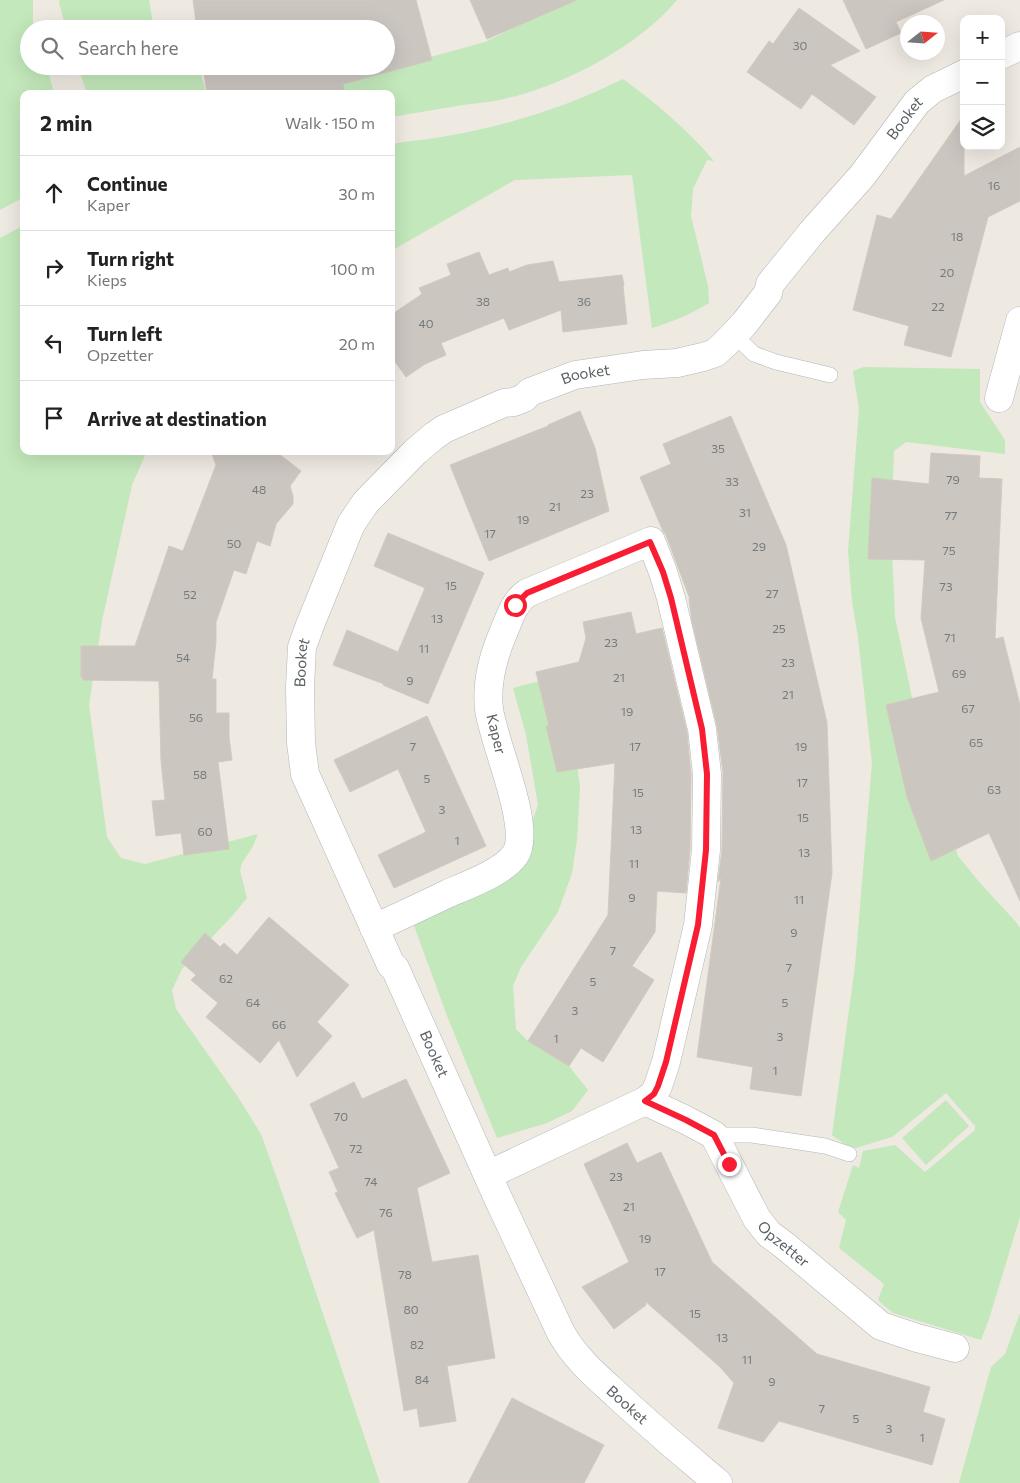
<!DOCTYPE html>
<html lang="en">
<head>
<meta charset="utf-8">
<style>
	body { margin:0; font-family:Commissioner,sans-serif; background:#f2f2f2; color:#222 }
	.controls { position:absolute; right:15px; top:15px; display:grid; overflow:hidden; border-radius:10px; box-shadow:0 5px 20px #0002 }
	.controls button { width:45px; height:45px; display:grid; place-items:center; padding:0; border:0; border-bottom:1px solid #e0e0e0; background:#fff; color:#222; font:25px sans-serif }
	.compass { position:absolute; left:900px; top:15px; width:45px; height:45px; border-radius:50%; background:#fff; box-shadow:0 5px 20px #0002; rotate:73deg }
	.stop { position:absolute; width:15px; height:15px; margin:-11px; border:4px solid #f91d33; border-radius:50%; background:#fff }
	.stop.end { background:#f91d33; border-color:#fff; box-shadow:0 1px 5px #0008 }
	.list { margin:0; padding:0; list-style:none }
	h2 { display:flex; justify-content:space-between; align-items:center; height:65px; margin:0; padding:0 20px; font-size:21px }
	h2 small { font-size:16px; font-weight:400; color:#767676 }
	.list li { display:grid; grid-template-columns:32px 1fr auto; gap:15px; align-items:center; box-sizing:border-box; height:75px; padding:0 20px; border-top:1px solid #e0e0e0 }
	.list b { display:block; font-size:19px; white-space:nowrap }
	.list p { margin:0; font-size:16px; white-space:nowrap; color:#767676 }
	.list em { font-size:16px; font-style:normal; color:#767676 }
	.icon { flex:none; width:28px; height:28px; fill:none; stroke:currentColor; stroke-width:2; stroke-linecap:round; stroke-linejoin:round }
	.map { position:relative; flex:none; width:1020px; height:1483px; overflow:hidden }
	.search { position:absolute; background:#fff; box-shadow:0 5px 20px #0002; left:20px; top:20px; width:375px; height:55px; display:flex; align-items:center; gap:12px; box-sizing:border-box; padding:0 18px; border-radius:28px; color:#767676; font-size:19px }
	.panel { position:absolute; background:#fff; box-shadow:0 5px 20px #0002; left:20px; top:90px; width:375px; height:365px; border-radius:10px }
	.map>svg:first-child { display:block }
</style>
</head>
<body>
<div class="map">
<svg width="1020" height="1483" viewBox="0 0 1020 1483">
	<rect width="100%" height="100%" fill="#eee9e1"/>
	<!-- green -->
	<g fill="#c3e8bb">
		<polygon points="0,0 33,0 33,23 35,29 29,29 29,66 47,66 54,94 24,94 24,197 0,210"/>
		<polygon points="60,0 149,0 154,29 66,29 59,2"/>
		<path d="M562 0H677C639 46 563 86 504 99 491 102 476 103 463 105 439 109 415 113 391 117V94H255L416 61 485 42 535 17Z"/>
		<polygon points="78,66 199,66 206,94 87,94"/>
		<path d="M623 79C656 103 688 130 714 161L707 160 693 189 691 216 708 286 709 303C691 314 672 322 652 328L632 175 515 180 391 251V144C408 141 424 140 441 137 503 127 567 107 623 79Z"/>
		<polygon points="24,225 24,451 147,451 132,485 102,621 89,705 107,837 121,858 145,864 258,834 252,848 242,863 240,870 247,898 233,915 182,969 172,990 176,1009 238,1097 261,1134 284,1198 380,1483 0,1483 0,238"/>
		<polygon points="864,367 980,369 980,402 1005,440 1005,454 906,442 894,451 891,530 895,617 918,726 958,856 980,883 1016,922 1020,928 1020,1217 989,1319 981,1340 893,1313 878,1300 884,1284 839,1248 846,1220 838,1212 853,1165 859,1168 863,1151 895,1145 925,1172 975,1130 975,1126 946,1093 892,1137 856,1148 846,1145 832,1135 855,966 872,763 858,637 852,601 848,551 859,409 853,371"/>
		<polygon points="547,679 575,749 580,788 577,840 572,873 558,912 521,967 513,986 516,1029 528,1041 569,1066 588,1090 572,1111 547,1123 497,1138 447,1016 409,912 528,834 538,805 526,735 513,688"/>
		<polygon points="946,1100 969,1126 926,1165 902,1138"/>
		<polygon points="1020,1313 1020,1483 959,1483 991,1367 1005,1354"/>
	</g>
	<!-- building -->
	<g fill="#cbc6c0" stroke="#d3c9bf">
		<polygon points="193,0 416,0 432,60 343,84 345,94 207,94 203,66 386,66 386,29 197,29"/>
		<polygon points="470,0 577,0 487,39"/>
		<polygon points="843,0 944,0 896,22 901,33 866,49"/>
		<polygon points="799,8 860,51 830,65 876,97 854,125 812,94 801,109 747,72 769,41 773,44"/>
		<polygon points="964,115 964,176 1020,147 1020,201 988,217 951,357 904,345 909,326 853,310 877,215 891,219"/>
		<polygon points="479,252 489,275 508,268 509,272 527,265 553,261 559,282 622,275 624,285 623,286 627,324 563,332 561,310 509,330 504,318 441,343 446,355 425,364 406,377 391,356 391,315 422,294 419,288 451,275 447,264"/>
		<polygon points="580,411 595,448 609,511 489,561 450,465 548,426 548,425"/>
		<polygon points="731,416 786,545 827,723 832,873 801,1096 750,1089 753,1067 697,1057 721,878 718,882 722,850 723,772 717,726 692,621 689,599 690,599 666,535 663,531 640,477 671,464 663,444"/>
		<polygon points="211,451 275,451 301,471 290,486 293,496 293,504 276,524 270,546 257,541 246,574 234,570 216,622 216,642 212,679 216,679 216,713 229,713 229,737 232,760 218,762 229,849 184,855 181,833 156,836 152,801 165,800 161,760 159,681 83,680 83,677 81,677 81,646 135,646 169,546 183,551 216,465"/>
		<polygon points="931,453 980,456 979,478 1002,479 995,639 1003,637 1020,705 1020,901 989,833 931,861 907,797 886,705 939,692 921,618 925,560 868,559 872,478 929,484"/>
		<polygon points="388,533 484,573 428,704 383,685 384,684 333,665 347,630 398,652 425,588 374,566"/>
		<polygon points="631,612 636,634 662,628 687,732 691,775 690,849 686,893 657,891 655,932 632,966 654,980 603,1062 581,1048 569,1066 528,1041 608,915 615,763 557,772 546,726 549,726 536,672 579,662 586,638 583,622"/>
		<polygon points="427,716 486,846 394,888 378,855 426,832 398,769 350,792 334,760"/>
		<polygon points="269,917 349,985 317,1022 332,1036 297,1077 279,1040 260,1063 206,1017 218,1003 191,980 196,975 181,962 205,933 220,947 224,943 237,955"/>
		<polygon points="406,1079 450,1173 417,1188 432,1262 478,1255 495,1358 447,1366 456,1421 420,1427 417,1408 404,1411 374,1230 357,1238 335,1193 338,1192 329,1172 339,1168 310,1104 354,1082 362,1099"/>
		<polygon points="627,1143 637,1163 661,1152 712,1262 817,1354 930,1387 923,1412 945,1419 932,1465 779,1421 763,1442 718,1428 734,1383 720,1367 645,1301 646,1305 614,1329 582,1287 629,1262 584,1164"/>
		<polygon points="512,1398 604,1445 584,1483 468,1483"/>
	</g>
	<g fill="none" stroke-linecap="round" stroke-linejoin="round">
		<!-- lane casing -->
		<g stroke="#b2b6ba" stroke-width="16">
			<g id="lane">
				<polyline points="734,335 754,354 776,362 830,375"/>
				<polyline points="714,1135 752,1135 825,1146 849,1154"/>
			</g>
		</g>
		<!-- street casing -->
		<g stroke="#b2b6ba" stroke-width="29">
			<g id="street">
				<polyline points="1001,55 1020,46"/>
				<polyline points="999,398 1020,321"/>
				<path d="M374 928C399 917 424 905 449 893 468 885 503 872 515 855 533 829 493 742 489 709 486 683 494 654 504 631 510 617 514 602 527 593L651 541 663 572 671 598 702 729 707 774 706 850 698 925 666 1062 658 1086 654 1094 645 1101 488 1175"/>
				<path id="s1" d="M645 1101 686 1120 714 1135 757 1219 769 1234 784 1245 881 1326 917 1338 955 1348"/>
				<path id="s2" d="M718 1483C684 1454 650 1426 617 1395 595 1375 576 1359 561 1333L497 1196 395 968 391 965 305 774 301 743 300 687 302 647 310 625 351 524 366 502 415 452 434 436 444 429 504 403 514 402 524 398 530 392 575 375 643 365 677 363 703 357 715 353 725 344 744 324 768 293 770 284 812 232 862 176 917 102 933 89 964 74"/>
			</g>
		</g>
		<!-- lane -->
		<use href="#lane" stroke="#fff" stroke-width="15"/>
		<!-- street -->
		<use href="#street" stroke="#fff" stroke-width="28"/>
	</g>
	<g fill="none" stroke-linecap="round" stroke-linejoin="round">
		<!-- route -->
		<polyline stroke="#f91d33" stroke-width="6" points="515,605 527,593 650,542 663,572 671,598 702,729 707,774 706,850 698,925 666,1062 658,1086 654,1094 645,1101 686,1120 714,1135 729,1164"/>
	</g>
	<g text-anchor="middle" stroke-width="5" stroke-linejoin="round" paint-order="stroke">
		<!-- number labels -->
		<g font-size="12" fill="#767a7b">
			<text x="800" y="50">30</text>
			<text x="994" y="190">16</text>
			<text x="957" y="241">18</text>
			<text x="947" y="277">20</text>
			<text x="483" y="306">38</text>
			<text x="584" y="306">36</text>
			<text x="938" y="311">22</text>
			<text x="426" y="328">40</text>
			<text x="718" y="453">35</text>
			<text x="953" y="484">79</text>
			<text x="732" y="486">33</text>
			<text x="259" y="494">48</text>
			<text x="587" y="498">23</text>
			<text x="555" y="511">21</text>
			<text x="745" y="517">31</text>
			<text x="951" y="520">77</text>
			<text x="523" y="524">19</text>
			<text x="490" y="538">17</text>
			<text x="234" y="548">50</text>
			<text x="759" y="551">29</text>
			<text x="949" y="555">75</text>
			<text x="451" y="590">15</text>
			<text x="946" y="591">73</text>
			<text x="772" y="598">27</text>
			<text x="190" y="599">52</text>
			<text x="437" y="623">13</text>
			<text x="779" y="633">25</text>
			<text x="950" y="642">71</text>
			<text x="611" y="647">23</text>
			<text x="424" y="653">11</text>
			<text x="183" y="662">54</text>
			<text x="788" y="667">23</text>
			<text x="959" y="678">69</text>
			<text x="619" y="682">21</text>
			<text x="410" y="685">9</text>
			<text x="788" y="699">21</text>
			<text x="968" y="713">67</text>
			<text x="627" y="716">19</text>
			<text x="196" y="722">56</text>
			<text x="976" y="747">65</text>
			<text x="413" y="751">7</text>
			<text x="635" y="751">17</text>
			<text x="801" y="751">19</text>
			<text x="200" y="779">58</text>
			<text x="427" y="783">5</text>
			<text x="802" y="787">17</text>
			<text x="994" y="794">63</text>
			<text x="638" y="797">15</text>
			<text x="442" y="814">3</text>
			<text x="803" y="822">15</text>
			<text x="636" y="834">13</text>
			<text x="205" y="836">60</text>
			<text x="457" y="845">1</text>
			<text x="804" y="857">13</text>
			<text x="634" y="868">11</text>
			<text x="632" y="902">9</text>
			<text x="799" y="904">11</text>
			<text x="794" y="937">9</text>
			<text x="613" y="955">7</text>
			<text x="789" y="972">7</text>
			<text x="226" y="983">62</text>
			<text x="593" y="986">5</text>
			<text x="253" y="1007">64</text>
			<text x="785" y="1007">5</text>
			<text x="575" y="1015">3</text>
			<text x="279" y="1029">66</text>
			<text x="780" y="1041">3</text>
			<text x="556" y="1043">1</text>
			<text x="775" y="1075">1</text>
			<text x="341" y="1121">70</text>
			<text x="356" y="1153">72</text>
			<text x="616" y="1181">23</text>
			<text x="371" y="1186">74</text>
			<text x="629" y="1211">21</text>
			<text x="386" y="1217">76</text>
			<text x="645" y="1243">19</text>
			<text x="660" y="1276">17</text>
			<text x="405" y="1279">78</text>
			<text x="411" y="1314">80</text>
			<text x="695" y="1318">15</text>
			<text x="722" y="1342">13</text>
			<text x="417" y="1349">82</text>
			<text x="747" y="1364">11</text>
			<text x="422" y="1384">84</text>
			<text x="772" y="1386">9</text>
			<text x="822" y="1413">7</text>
			<text x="856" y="1423">5</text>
			<text x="889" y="1433">3</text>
			<text x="922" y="1442">1</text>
		</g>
		<!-- street labels -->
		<g font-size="15" fill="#5a6064" stroke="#fff">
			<text dy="5" stroke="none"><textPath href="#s2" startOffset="1815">Booket</textPath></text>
			<text dy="5" stroke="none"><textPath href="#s2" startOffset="1380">Booket</textPath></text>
			<text dy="5" stroke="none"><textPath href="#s2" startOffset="945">Booket</textPath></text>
			<text transform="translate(496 734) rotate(76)" y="5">Kaper</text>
			<text transform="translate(434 1054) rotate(66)" y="5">Booket</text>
			<text dy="5" stroke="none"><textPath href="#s1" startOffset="208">Opzetter</textPath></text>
			<text transform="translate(627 1405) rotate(42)" y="5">Booket</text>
		</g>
	</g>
</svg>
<div class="controls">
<button>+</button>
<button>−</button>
<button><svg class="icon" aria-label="layers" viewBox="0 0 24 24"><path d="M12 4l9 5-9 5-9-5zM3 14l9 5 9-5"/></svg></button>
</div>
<svg class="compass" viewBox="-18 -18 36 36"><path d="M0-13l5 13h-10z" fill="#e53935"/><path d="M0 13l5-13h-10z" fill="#767676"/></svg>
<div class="stop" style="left:515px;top:605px"></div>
<div class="stop end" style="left:729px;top:1164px"></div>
<div class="search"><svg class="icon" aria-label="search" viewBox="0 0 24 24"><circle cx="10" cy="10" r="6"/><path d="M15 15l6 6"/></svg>Search here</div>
<section class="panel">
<h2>2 min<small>Walk · 150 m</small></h2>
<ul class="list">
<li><svg class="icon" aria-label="ahead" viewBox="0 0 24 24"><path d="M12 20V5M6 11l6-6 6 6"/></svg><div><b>Continue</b><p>Kaper</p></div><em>30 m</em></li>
<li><svg class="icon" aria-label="right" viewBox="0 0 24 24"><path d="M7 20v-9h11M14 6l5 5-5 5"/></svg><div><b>Turn right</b><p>Kieps</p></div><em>100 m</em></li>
<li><svg class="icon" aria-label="left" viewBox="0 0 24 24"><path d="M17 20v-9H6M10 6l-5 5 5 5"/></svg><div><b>Turn left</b><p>Opzetter</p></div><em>20 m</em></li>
<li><svg class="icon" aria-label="arrive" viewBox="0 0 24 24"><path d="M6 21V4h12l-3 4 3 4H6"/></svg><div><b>Arrive at destination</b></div></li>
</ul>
</section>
</div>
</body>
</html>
